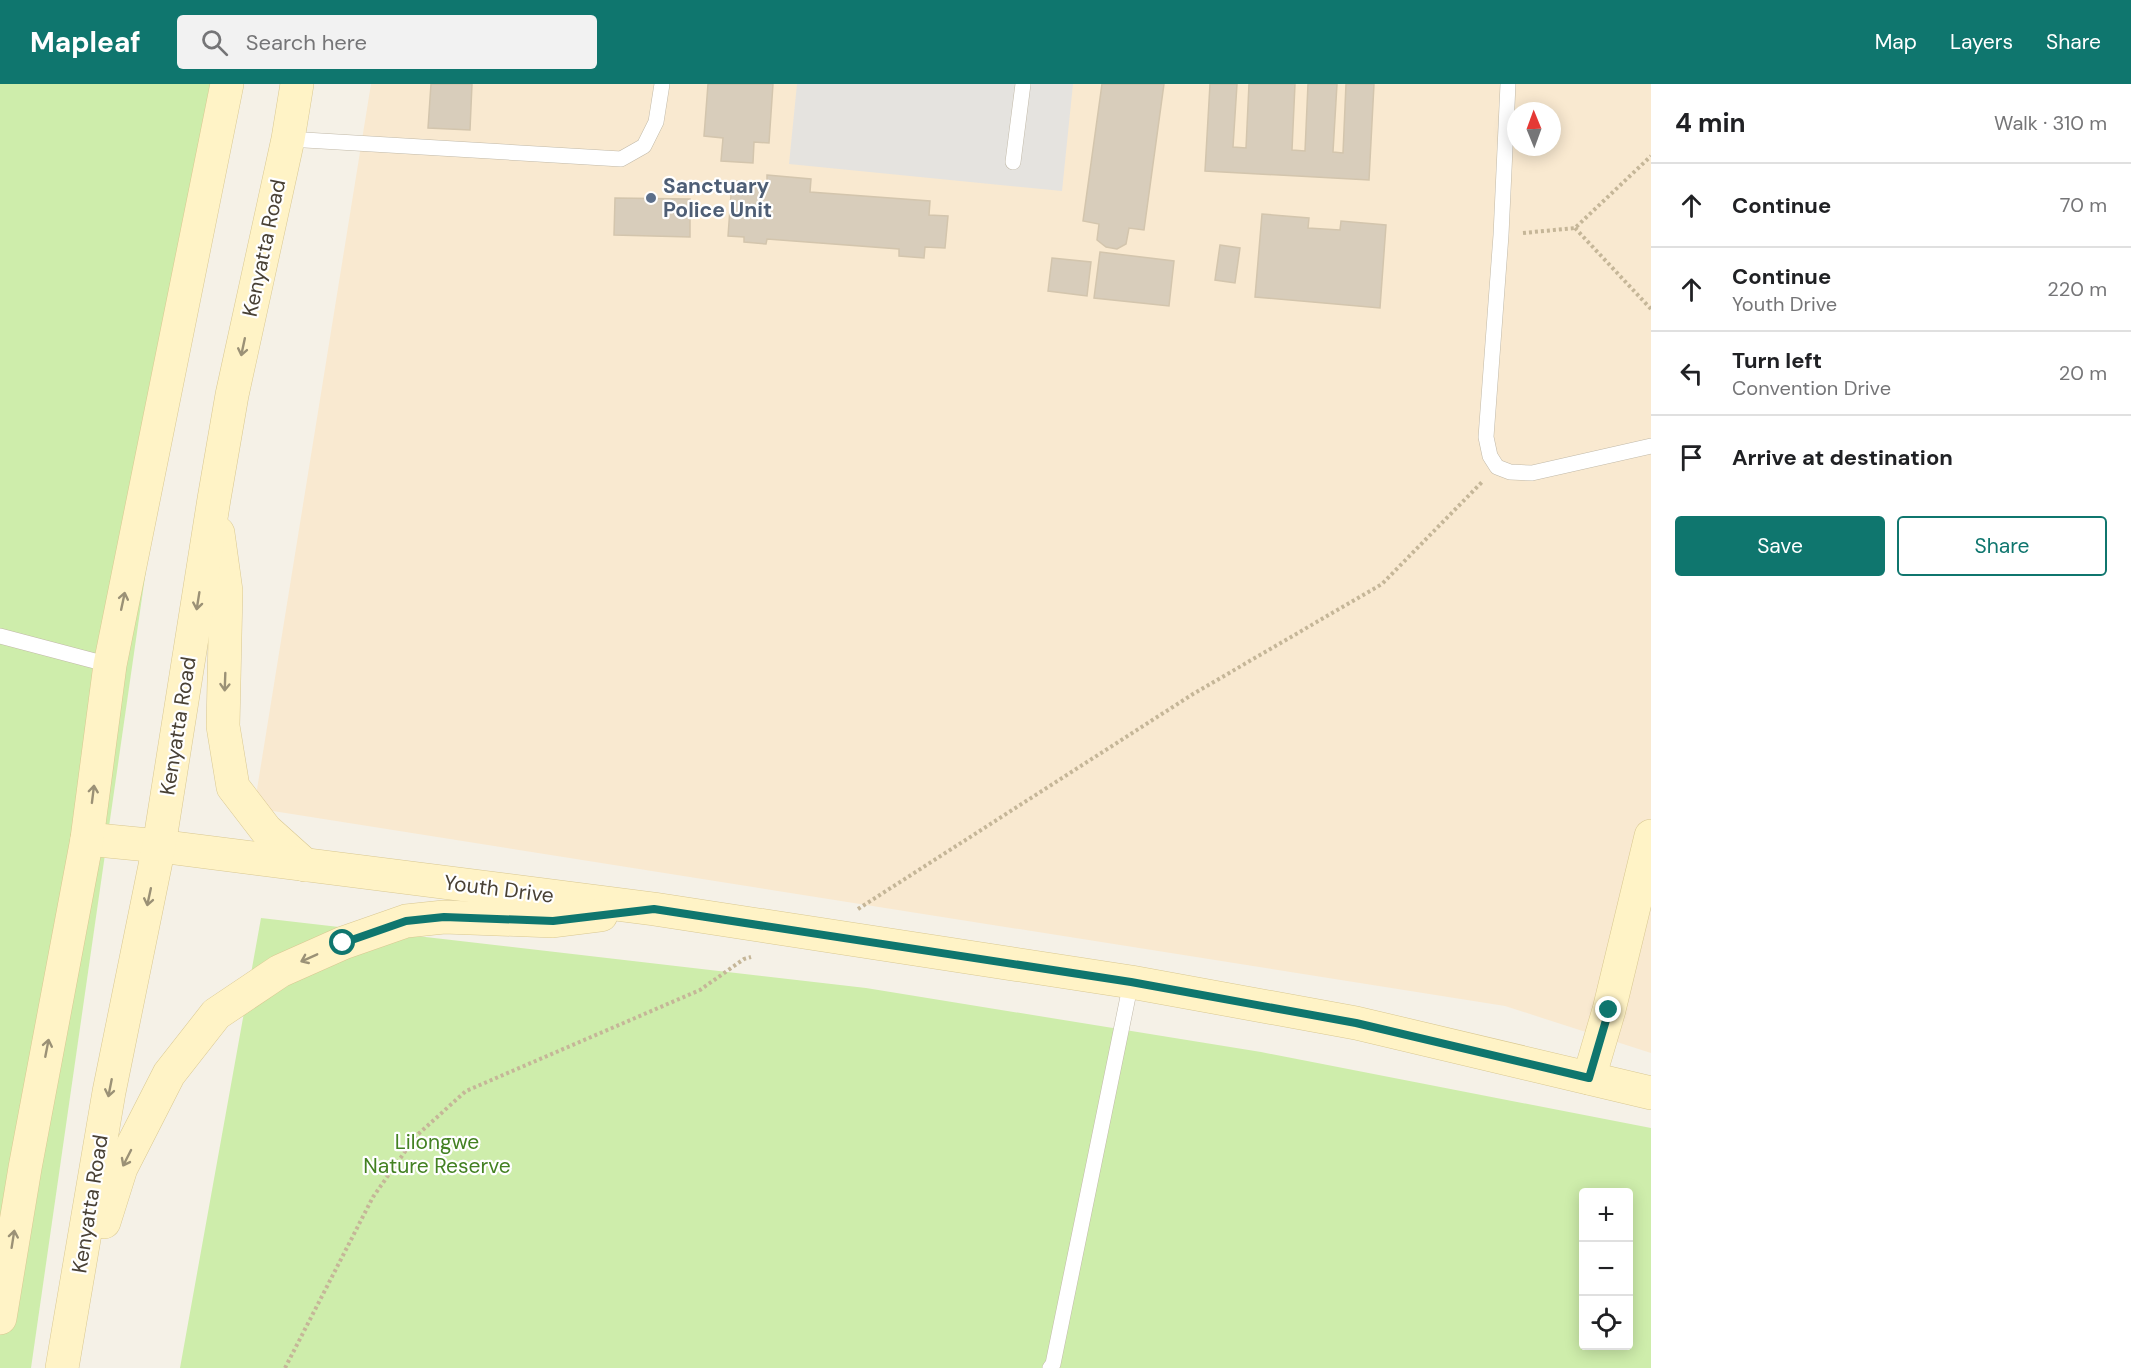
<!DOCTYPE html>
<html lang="en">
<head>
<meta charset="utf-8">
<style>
	body { margin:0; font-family:"DM Sans",sans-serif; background:#f2f2f2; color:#202124 }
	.controls { position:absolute; right:18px; bottom:18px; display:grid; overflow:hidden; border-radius:6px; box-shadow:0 3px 15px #0003 }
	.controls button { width:54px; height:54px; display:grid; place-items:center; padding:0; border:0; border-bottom:2px solid #e0e0e0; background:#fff; color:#202124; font:30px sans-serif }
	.compass { position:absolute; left:1507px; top:18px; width:54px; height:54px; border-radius:50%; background:#fff; box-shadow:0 3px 15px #0003; rotate:359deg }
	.stop { position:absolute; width:18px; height:18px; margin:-14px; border:4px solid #0f766e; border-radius:50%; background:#fff }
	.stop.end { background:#0f766e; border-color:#fff; box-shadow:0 2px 6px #0008 }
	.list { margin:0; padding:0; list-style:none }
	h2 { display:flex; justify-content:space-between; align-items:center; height:78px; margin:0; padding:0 24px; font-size:26px }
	h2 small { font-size:20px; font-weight:400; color:#757577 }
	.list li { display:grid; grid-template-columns:39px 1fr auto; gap:18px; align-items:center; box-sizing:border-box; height:84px; padding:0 24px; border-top:2px solid #e0e0e0 }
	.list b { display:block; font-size:22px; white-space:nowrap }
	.list p { margin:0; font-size:20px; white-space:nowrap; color:#757577 }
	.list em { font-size:20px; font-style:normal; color:#757577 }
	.actions { display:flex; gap:12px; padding:18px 24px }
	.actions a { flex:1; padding:14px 0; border:2px solid #0f766e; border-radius:6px; text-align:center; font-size:21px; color:#0f766e }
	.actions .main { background:#0f766e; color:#fff }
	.icon { flex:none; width:33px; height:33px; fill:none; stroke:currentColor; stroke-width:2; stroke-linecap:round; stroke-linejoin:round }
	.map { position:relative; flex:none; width:1651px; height:1284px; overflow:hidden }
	header { display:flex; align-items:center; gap:36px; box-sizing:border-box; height:84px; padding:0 30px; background:#0f766e; color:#fff }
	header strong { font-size:28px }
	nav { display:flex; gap:33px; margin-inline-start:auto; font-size:21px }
	.search { width:420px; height:54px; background:#f2f2f2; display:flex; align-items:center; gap:15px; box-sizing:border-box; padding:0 21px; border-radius:6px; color:#757577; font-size:22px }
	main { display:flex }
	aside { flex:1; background:#fff }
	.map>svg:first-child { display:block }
</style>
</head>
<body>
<header>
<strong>Mapleaf</strong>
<div class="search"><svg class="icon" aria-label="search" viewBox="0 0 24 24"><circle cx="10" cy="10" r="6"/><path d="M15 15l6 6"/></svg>Search here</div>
<nav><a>Map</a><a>Layers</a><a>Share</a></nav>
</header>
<main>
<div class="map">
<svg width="1651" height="1284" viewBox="0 0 1651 1284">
	<rect width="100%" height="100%" fill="#f5f1e7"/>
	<!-- commercial -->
	<path fill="#f9e9d0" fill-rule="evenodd" d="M371 0H1651V969L1505 922 254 724ZM1516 27H1552V63H1516Z"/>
	<!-- green -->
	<g fill="#ceedab" fill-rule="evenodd">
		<polygon points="0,0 216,0 31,1284 0,1284"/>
		<path d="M261 834 866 904 1261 968 1651 1044V1284H180ZM1584 1108H1628V1262H1584Z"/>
	</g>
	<!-- parking -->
	<polygon fill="#e5e3df" points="797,0 1073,0 1062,107 789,80"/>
	<!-- building -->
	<g fill="#d8cdbb" stroke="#d3c5ad" stroke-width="1.5">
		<polygon points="431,0 472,0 470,46 428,44"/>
		<polygon points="708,0 773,0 769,59 754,58 753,79 721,77 723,54 704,52"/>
		<polygon points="1102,0 1164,0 1144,146 1129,144 1126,160 1117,165 1106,163 1097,156 1099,140 1083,137"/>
		<polygon points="1210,0 1237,0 1233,63 1246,64 1249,0 1295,0 1292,66 1305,67 1308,0 1337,0 1333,68 1343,69 1346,0 1374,0 1369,96 1205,87"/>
		<polygon points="767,91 811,95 810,108 930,117 929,131 948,132 945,164 925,163 924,174 899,172 899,165 767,155 766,160 744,158 744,153 728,152 732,97 767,99"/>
		<polygon points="615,114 690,115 690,153 614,151"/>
		<polygon points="1262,130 1309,134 1308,144 1340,146 1341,137 1386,141 1380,224 1255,213"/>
		<polygon points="1220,161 1240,164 1235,199 1215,196"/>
		<polygon points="1100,168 1174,177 1169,222 1094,214"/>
		<polygon points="1052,174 1091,178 1087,212 1048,207"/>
	</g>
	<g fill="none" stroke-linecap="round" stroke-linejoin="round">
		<!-- lane casing -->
		<g stroke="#c1b9a8" stroke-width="16">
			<g id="lane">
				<polyline points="1508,0 1501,151 1486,353 1490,372 1497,383 1510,388 1532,389 1651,362"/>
				<polyline points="288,55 621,75 644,62 656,38 662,0"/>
				<polyline points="1013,78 1023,0"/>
				<polyline points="0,552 110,581"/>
				<polyline points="1050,1284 1053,1280 1131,898"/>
			</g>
		</g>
		<!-- secondary casing -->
		<g stroke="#d9c892" stroke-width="34">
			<g id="secondary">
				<polyline points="218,449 226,507 223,642 233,703 266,746 305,781"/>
				<polyline points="87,755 159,762 654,825 1131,898 1356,939 1651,1009"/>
				<polyline points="1589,994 1609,926 1651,752"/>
				<polyline points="104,1138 121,1084 169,990 216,930 280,887 343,859 406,837 444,833 553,837 601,831"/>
				<polyline points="0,1234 25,1084 87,755 110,581 227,0"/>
				<polyline points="62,1284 109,1008 159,762 214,415 232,311 288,55 297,0"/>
			</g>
		</g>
		<!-- path -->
		<g stroke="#c5b698" stroke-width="4" stroke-dasharray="3 3" stroke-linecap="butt">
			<polyline points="1575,144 1651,225"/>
			<polyline points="1523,149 1575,144 1651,72"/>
			<polyline points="858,825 1193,610 1382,500 1483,397"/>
			<polyline points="285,1284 373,1113 416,1052 466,1007 700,906 744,875 751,873"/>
		</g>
		<!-- lane -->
		<use href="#lane" stroke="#fff" stroke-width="15"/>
		<!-- secondary -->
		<use href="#secondary" stroke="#fff3c6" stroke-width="33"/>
	</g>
	<!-- one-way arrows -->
	<defs><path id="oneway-shaft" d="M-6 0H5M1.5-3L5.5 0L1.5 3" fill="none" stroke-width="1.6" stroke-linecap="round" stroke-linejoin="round" transform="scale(1.5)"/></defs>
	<g stroke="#9b9176">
		<use href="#oneway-shaft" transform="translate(243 263) rotate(102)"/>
		<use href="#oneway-shaft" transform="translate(123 517) rotate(-78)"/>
		<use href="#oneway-shaft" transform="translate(198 517) rotate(99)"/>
		<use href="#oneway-shaft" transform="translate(225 598) rotate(92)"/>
		<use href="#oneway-shaft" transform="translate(93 710) rotate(-83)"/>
		<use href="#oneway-shaft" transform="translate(149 813) rotate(102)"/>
		<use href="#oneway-shaft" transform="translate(309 874) rotate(156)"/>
		<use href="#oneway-shaft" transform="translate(47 964) rotate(-79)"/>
		<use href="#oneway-shaft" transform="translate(110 1004) rotate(101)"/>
		<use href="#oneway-shaft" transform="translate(127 1074) rotate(117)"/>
		<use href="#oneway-shaft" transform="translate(13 1155) rotate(-81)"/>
	</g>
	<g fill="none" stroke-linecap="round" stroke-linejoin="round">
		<!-- route -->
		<polyline stroke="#0f766e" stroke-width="8" points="343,859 406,837 444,833 553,837 654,825 1131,898 1356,939 1589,994 1609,926"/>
	</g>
	<!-- markers -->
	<circle fill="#5c6f8a" stroke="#fff" stroke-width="2" cx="651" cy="114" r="6"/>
	<g text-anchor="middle" stroke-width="4.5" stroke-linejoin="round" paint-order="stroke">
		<!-- service labels -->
		<g font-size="21" font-weight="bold" fill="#4e5e75" stroke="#fff" text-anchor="start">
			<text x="663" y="109">Sanctuary<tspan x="663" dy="24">Police Unit</tspan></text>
		</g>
		<!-- street labels -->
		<g font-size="21" fill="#494135" stroke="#fff">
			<text transform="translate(264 164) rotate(-78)" y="7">Kenyatta Road</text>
			<text transform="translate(178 642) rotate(-81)" y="7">Kenyatta Road</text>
			<text transform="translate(499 805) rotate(7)" y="7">Youth Drive</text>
			<text transform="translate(90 1120) rotate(-81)" y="7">Kenyatta Road</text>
		</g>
		<!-- park labels -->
		<g font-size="21" fill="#438122" stroke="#fff">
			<text x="437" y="1065">Lilongwe<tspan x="437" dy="24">Nature Reserve</tspan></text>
		</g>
	</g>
</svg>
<div class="controls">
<button>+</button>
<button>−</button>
<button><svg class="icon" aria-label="locate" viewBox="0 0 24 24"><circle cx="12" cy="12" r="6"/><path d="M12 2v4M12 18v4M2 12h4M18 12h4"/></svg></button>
</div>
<svg class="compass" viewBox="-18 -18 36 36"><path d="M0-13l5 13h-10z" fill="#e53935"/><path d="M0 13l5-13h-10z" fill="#757577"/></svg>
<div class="stop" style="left:343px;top:859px"></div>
<div class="stop end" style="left:1609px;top:926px"></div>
</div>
<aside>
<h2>4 min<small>Walk · 310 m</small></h2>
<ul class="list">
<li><svg class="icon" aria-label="ahead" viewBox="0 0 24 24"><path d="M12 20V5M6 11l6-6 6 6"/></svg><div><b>Continue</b></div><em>70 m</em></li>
<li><svg class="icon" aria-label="ahead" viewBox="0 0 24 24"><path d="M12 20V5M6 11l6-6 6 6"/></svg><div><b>Continue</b><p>Youth Drive</p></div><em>220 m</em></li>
<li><svg class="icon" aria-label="left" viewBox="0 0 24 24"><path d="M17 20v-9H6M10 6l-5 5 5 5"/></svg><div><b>Turn left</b><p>Convention Drive</p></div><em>20 m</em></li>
<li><svg class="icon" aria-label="arrive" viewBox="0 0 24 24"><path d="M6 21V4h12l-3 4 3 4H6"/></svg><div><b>Arrive at destination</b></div></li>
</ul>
<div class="actions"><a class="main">Save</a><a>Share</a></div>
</aside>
</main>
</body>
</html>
